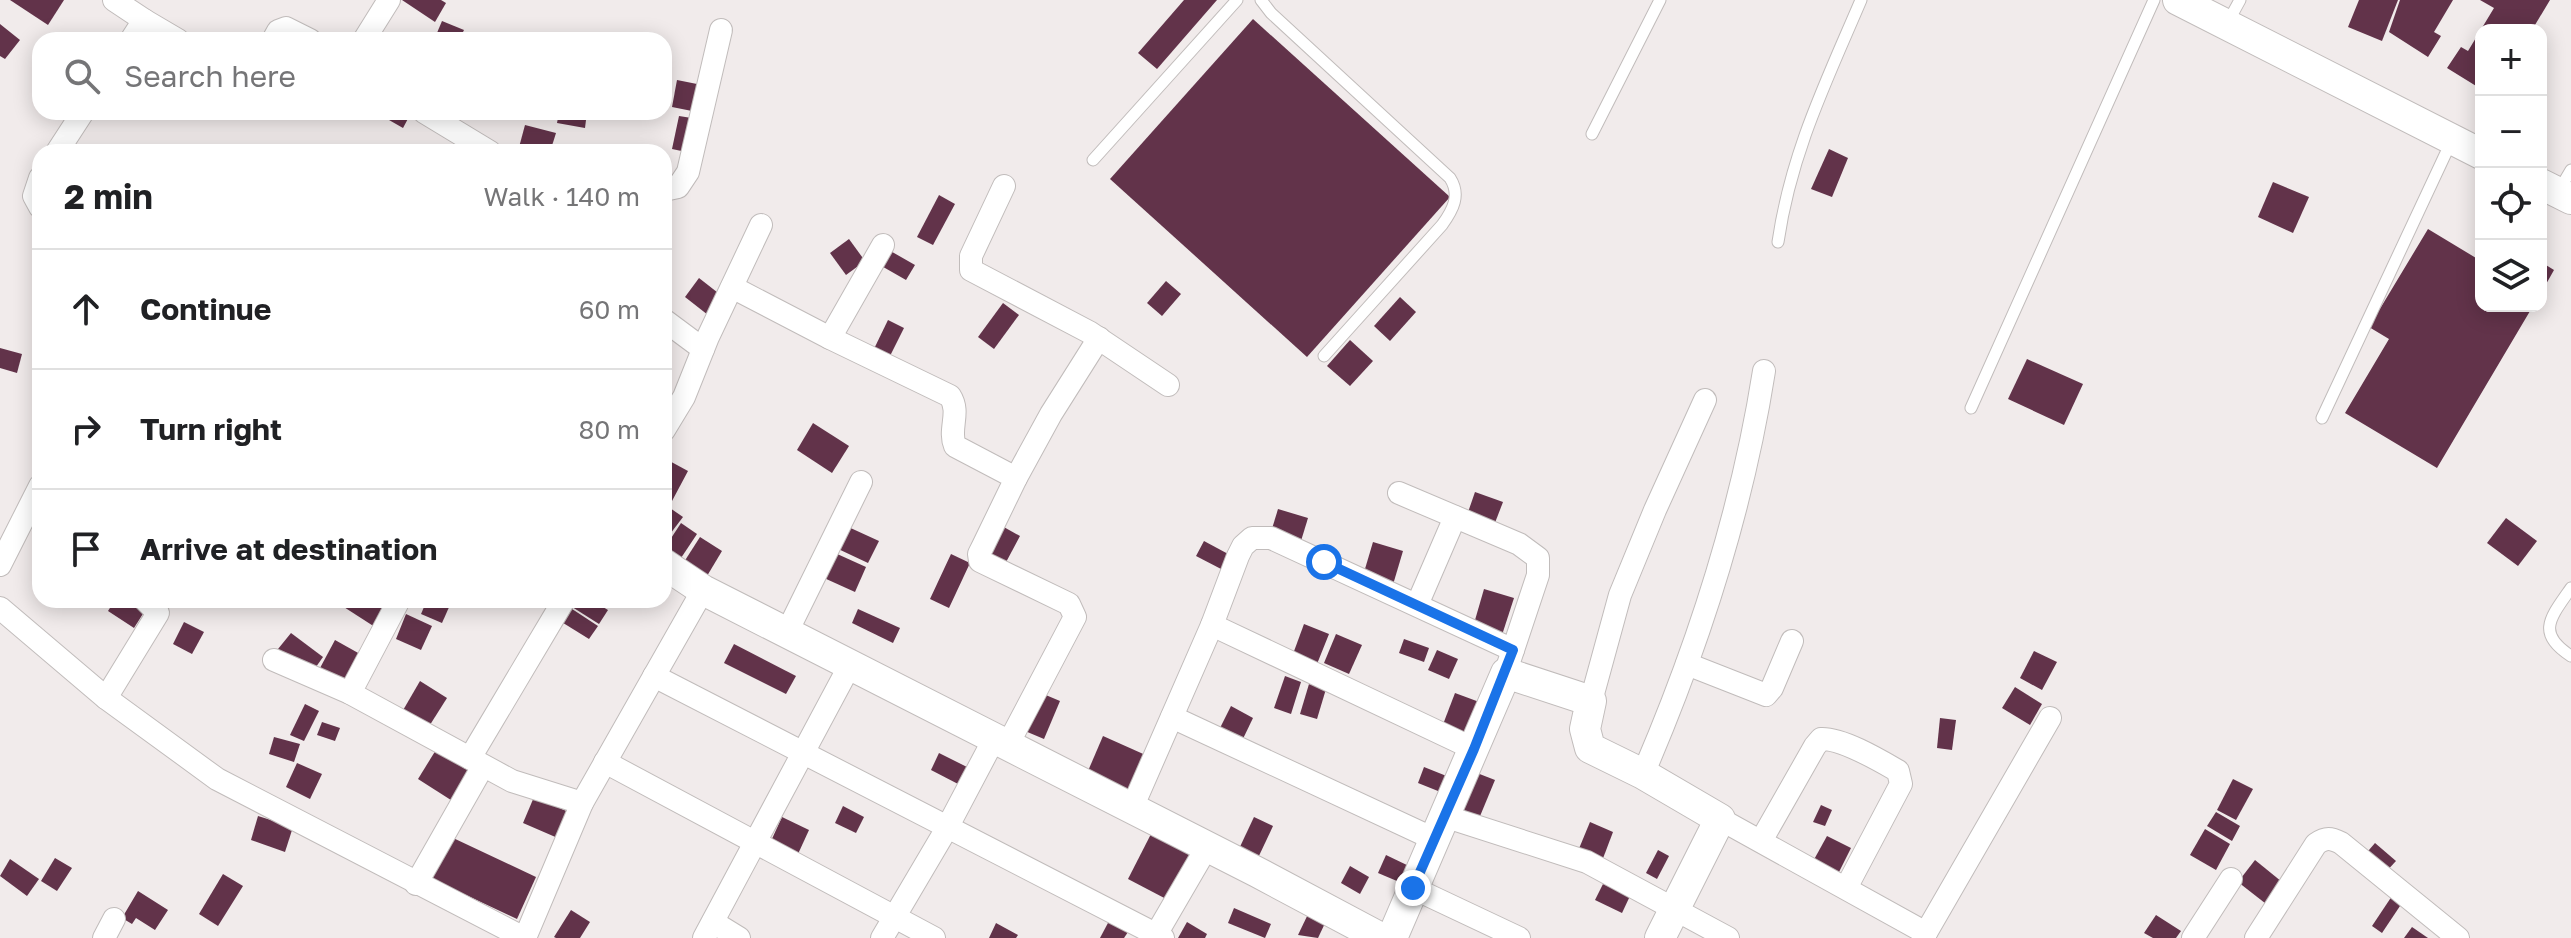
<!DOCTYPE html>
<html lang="en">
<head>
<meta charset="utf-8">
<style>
	body { margin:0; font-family:"Golos Text",sans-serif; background:#f6f6f6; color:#202124 }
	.controls { position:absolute; right:24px; top:24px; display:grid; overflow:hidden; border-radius:16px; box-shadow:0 4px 20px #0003 }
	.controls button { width:72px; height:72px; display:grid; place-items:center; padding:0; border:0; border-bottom:2px solid #e0e0e0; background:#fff; color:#202124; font:40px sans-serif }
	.stop { position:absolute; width:24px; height:24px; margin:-18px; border:6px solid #1a73e8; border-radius:50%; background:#fff }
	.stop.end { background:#1a73e8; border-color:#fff; box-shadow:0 2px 8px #0008 }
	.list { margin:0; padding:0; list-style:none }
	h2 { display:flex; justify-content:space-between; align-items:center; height:104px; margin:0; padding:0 32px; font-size:34px }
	h2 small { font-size:26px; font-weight:400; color:#757577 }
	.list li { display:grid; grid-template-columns:52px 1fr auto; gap:24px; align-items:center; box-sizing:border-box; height:120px; padding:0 32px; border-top:2px solid #e0e0e0 }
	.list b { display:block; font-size:30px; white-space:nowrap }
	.list em { font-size:26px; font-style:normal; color:#757577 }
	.icon { flex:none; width:44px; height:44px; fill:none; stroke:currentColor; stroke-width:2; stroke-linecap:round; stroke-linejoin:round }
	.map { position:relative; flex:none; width:2571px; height:938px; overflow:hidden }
	.search { position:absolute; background:#fff; box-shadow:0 4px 20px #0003; left:32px; top:32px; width:640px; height:88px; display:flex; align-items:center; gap:20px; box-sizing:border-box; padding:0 28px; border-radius:24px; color:#757577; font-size:30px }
	.panel { position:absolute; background:#fff; box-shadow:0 4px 20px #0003; left:32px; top:144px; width:640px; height:464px; border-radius:24px }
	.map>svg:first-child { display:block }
</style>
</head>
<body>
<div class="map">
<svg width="2571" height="938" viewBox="0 0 2571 938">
	<rect width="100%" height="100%" fill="#f1ebeb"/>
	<!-- building -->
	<g fill="#62334a">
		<polygon points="10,0 64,0 48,25"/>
		<polygon points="402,0 441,0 446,3 435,22"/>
		<polygon points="1184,0 1217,0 1157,69 1138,53"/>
		<polygon points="2359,0 2398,0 2382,41 2348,27"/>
		<polygon points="2400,0 2453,0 2434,32 2441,36 2428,57 2389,32"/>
		<polygon points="2480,0 2550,0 2532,30 2481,30 2481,89 2447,68 2461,47 2468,51 2494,8"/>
		<polygon points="1253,19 1450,197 1307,357 1110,179"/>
		<polygon points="442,21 464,30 459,40 434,40"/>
		<polygon points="0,24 20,40 5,59 0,56"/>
		<polygon points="677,80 702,85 697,112 672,107"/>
		<polygon points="375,112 410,112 411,113 403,128"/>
		<polygon points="559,112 587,112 585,128 557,123"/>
		<polygon points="679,116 698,119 691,153 672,149"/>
		<polygon points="525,125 556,133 550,152 518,151"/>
		<polygon points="1829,149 1848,158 1832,197 1811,189"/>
		<polygon points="2273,182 2309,197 2293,233 2258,217"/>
		<polygon points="939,195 955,204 933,245 917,237"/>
		<polygon points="2428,229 2481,261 2481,306 2533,306 2437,468 2345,413 2389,339 2369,327"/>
		<polygon points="849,239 865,261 846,275 830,253"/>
		<polygon points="887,249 915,265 906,280 878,264"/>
		<polygon points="2541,262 2554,270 2541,293"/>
		<polygon points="699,278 722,296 708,315 685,297"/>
		<polygon points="1166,281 1181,294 1162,316 1147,303"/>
		<polygon points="1400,297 1416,312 1390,341 1374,326"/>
		<polygon points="1003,303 1019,315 994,349 978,337"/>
		<polygon points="888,320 904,328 888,360 872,353"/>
		<polygon points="1350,340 1373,361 1350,386 1327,366"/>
		<polygon points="0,348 22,354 17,373 0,368"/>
		<polygon points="2027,359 2083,384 2064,425 2008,399"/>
		<polygon points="813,423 849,446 832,473 797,450"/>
		<polygon points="664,458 688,471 672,501 664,497"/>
		<polygon points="1475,492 1503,502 1493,528 1466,518"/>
		<polygon points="670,508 683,517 664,542 664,517"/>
		<polygon points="1278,509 1308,518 1301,541 1271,532"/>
		<polygon points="2506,518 2537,541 2518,566 2487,543"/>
		<polygon points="681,523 697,534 679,561 664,549"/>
		<polygon points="844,525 879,541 868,563 834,547"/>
		<polygon points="1002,526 1020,536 1004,566 986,557"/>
		<polygon points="700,537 722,551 707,576 684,562"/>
		<polygon points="1204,541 1230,555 1223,570 1196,556"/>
		<polygon points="1373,542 1403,551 1392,588 1362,579"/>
		<polygon points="835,553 866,567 855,592 824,578"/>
		<polygon points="951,554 970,563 949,608 930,599"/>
		<polygon points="1484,589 1514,598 1502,635 1473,627"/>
		<polygon points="115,600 133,600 146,609 134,628 108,611"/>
		<polygon points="333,600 397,600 378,629"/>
		<polygon points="427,600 438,600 450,605 442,623 421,614"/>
		<polygon points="572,600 591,600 608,610 599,624 569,605"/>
		<polygon points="569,607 598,626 589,639 560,621"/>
		<polygon points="858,609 900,628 893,643 852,623"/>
		<polygon points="406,614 432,626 421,650 396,639"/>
		<polygon points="184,622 204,632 192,654 173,644"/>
		<polygon points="1304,624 1329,634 1317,664 1293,654"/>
		<polygon points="291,633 323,657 311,674 278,649"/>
		<polygon points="1336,634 1362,645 1349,674 1324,663"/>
		<polygon points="1404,639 1429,648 1424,662 1399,653"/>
		<polygon points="335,640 360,654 345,682 320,668"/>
		<polygon points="734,644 796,676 786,694 724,663"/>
		<polygon points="1437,650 1458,659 1449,679 1428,670"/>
		<polygon points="2034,651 2057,662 2042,690 2020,678"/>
		<polygon points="1285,676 1301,682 1291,714 1274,708"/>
		<polygon points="420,681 447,698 428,728 402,712"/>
		<polygon points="1309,684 1326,689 1317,719 1300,714"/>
		<polygon points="2015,687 2042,704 2030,725 2002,708"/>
		<polygon points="1041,693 1060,701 1044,739 1025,731"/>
		<polygon points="1455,693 1482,703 1468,737 1442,727"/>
		<polygon points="305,704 319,711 304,741 290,735"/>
		<polygon points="1231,706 1253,718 1240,745 1217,734"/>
		<polygon points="1940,718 1956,720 1952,750 1937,748"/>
		<polygon points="322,722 340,728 335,741 317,735"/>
		<polygon points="1103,736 1150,757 1131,799 1085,778"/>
		<polygon points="274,737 300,744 294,762 269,754"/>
		<polygon points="439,745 475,768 454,802 418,779"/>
		<polygon points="939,753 969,768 960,785 931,770"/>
		<polygon points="297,763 322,774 310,799 286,787"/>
		<polygon points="1424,767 1449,777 1443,793 1418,783"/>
		<polygon points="1477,773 1495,780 1478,821 1461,814"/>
		<polygon points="2233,779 2253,789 2236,820 2217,810"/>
		<polygon points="534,797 571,813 560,839 523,823"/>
		<polygon points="1821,805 1832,810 1825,826 1813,822"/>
		<polygon points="843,806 864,817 856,833 835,823"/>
		<polygon points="2216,812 2240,826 2232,841 2207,826"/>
		<polygon points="258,816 293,827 285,852 251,840"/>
		<polygon points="782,817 809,830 798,854 771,841"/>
		<polygon points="1254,817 1273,826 1257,860 1238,851"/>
		<polygon points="1590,822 1613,832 1602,861 1578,851"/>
		<polygon points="2205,829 2230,844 2216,870 2190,855"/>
		<polygon points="1151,834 1193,855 1170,901 1128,879"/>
		<polygon points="1827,836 1851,848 1836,878 1811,865"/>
		<polygon points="451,837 536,877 517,919 432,879"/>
		<polygon points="2375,843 2396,861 2383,875 2363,857"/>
		<polygon points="1658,850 1669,856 1657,879 1646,873"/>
		<polygon points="1386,855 1411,867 1404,884 1378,873"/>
		<polygon points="55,858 72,868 57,891 41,881"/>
		<polygon points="10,859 39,879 27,896 0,876"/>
		<polygon points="2255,860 2287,886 2270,907 2238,882"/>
		<polygon points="1350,866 1369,877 1360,894 1341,883"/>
		<polygon points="223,874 243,886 218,926 199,914"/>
		<polygon points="1603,884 1630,896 1622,913 1595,900"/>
		<polygon points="138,891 168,910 155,930 136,918 132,924 122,918"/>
		<polygon points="2394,893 2404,900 2382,933 2372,926"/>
		<polygon points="1234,908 1271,924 1265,938 1228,923"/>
		<polygon points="571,910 590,922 580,938 556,938 554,937"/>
		<polygon points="1310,910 1327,919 1318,938 1298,935"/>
		<polygon points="2156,915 2181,931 2176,938 2153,938 2144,933"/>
		<polygon points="1109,921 1128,932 1124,938 1100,938"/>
		<polygon points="1187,922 1207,934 1205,938 1178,938"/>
		<polygon points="996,923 1018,935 1016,938 989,938"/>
		<polygon points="2412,927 2428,938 2404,938"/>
	</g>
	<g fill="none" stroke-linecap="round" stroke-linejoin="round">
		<!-- lane casing -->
		<g stroke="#c1bcbb" stroke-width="13">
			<g id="lane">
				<path d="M1261 0 1271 13 1450 178C1461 195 1453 210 1442 225L1324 356"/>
				<polyline points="2228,22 2240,0"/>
				<polyline points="1592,134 1660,0"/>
				<polyline points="1093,160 1237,0"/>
				<polyline points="2558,192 2571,170"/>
				<path d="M1778 242C1791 153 1826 82 1861 0"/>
				<polyline points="1971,408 2154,0"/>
				<polyline points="2322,418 2452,140"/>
				<path d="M2571 588C2551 617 2535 633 2571 656"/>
			</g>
		</g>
		<!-- street casing -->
		<g stroke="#c1bcbb" stroke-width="24">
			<g id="street">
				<polyline points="114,0 144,20 131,40"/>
				<polyline points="144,20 178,40"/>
				<polyline points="273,40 278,31 286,28 310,40"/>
				<polyline points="364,40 389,0"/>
				<polyline points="424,112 490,152"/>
				<polyline points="57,152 83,112"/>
				<polyline points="40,178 34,196 40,207"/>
				<polyline points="1004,186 971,256 971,270 1089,332 1168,385"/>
				<polyline points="664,190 678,187 688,172 721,30"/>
				<path d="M732 287 830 338 950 396C961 413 948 429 955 446L1016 478 983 546 979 554 980 561 1069 604 1075 617 1007 746"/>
				<polyline points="664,320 703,349"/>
				<polyline points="830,338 883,245"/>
				<polyline points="664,430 684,397 708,337 761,225"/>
				<polyline points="1016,478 1051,414 1099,338"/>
				<polyline points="1399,493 1519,544 1538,558 1538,575 1508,665"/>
				<polyline points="0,565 40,486"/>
				<polyline points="1417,605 1455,517"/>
				<polyline points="0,608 106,698 217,779 524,938"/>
				<polyline points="1212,625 1474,749"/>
				<polyline points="787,632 861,482"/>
				<polyline points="274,660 350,693 512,781 582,803 525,938"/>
				<polyline points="1687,664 1766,695 1772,688 1792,641"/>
				<polyline points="654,676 1163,938"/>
				<polyline points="350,693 399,600"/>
				<polyline points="106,698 158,613 145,600"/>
				<polyline points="1591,701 1620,595 1655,510 1705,400"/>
				<polyline points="1172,717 1434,839"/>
				<polyline points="470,758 564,600"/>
				<polyline points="605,762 934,938"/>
				<path d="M1643 774C1699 644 1742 511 1764 371"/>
				<polyline points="582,803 703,590"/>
				<polyline points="1132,808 1212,625 1238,556 1243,546 1252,538 1271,538 1513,650"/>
				<polyline points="1444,816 1587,862 1728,938"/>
				<polyline points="1720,819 1926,933"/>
				<path d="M1761 841 1815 746 1821 739C1842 738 1879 760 1898 771L1901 784 1846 888"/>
				<polyline points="416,884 483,766"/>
				<polyline points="1413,888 1519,938"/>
				<polyline points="713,922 739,938"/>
				<polyline points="104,938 114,919"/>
				<polyline points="704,938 850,665"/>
				<polyline points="882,938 947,828 994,739"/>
				<polyline points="1154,938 1207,847"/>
				<polyline points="1923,938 2050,718"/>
				<polyline points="2193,938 2231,879"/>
				<path d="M2256 938 2316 844C2326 837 2331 838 2341 843L2458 938"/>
			</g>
		</g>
		<!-- secondary casing -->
		<g stroke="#c1bcbb" stroke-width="32">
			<g id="secondary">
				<polyline points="2178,0 2481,154"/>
				<polyline points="2541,184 2571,199"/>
				<polyline points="664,564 703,590 1257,872 1381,938"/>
				<polyline points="1392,938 1506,673 1591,701 1585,729 1590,748 1643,774 1720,819 1660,938"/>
			</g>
		</g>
		<!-- lane -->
		<use href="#lane" stroke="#fff" stroke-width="11"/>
		<!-- street -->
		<use href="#street" stroke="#fff" stroke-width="22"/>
		<!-- secondary -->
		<use href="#secondary" stroke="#fff" stroke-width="30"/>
	</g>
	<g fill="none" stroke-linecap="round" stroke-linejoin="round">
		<!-- route -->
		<polyline stroke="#1a73e8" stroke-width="10" points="1324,562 1513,650 1474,749 1413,888"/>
	</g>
</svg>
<div class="controls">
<button>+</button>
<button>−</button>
<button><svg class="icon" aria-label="locate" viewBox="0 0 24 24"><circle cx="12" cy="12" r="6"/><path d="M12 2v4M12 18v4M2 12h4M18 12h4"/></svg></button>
<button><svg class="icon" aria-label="layers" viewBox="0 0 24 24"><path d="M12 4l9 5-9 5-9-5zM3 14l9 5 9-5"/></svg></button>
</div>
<div class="stop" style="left:1324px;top:562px"></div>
<div class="stop end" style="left:1413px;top:888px"></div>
<div class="search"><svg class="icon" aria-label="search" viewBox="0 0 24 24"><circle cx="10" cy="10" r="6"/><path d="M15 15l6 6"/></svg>Search here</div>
<section class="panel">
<h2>2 min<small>Walk · 140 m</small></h2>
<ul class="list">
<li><svg class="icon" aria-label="ahead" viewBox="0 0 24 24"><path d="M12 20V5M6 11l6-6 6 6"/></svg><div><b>Continue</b></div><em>60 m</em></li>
<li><svg class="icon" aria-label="right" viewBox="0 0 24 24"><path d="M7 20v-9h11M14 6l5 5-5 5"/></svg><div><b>Turn right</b></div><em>80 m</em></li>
<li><svg class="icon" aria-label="arrive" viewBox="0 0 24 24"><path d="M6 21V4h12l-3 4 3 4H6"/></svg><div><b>Arrive at destination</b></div></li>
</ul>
</section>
</div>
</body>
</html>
